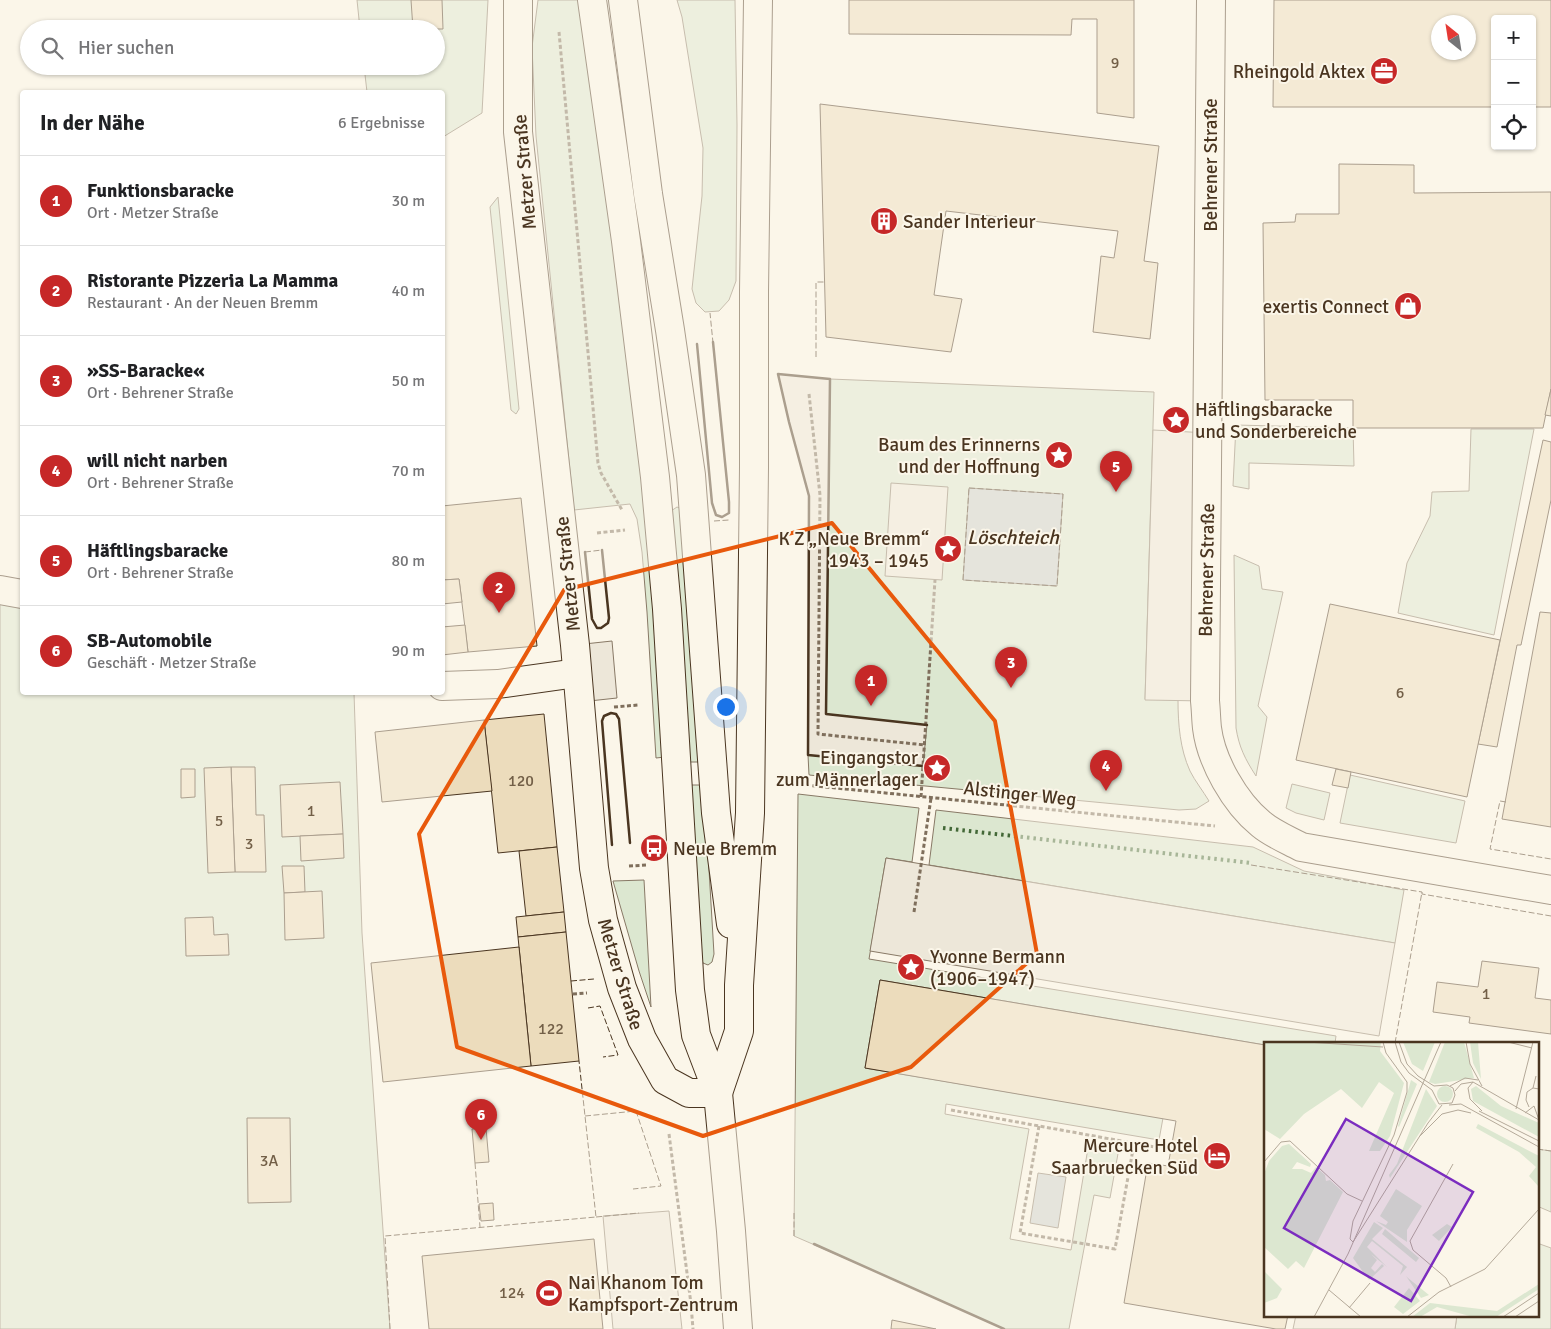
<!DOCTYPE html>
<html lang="de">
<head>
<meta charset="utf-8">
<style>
	body { margin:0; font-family:Signika,sans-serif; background:#f6f6f6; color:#202124 }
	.controls { position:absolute; right:15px; top:15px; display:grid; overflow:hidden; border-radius:5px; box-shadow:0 1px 4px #0004 }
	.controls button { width:45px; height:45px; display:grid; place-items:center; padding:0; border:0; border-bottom:1px solid #e0e0e0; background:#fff; color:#202124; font:25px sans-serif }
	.compass { position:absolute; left:1431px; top:15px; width:45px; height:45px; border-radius:50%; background:#fff; box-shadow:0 1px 4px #0004; rotate:330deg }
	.you { position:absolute; left:725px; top:706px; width:18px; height:18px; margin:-12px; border:4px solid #fff; border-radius:50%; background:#1a73e8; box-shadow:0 0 0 8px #1a73e833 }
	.badge { display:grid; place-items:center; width:32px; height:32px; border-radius:50%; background:#c62828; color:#fff; font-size:16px; font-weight:700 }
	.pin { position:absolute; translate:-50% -41px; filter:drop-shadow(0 1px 2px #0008) }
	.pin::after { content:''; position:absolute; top:26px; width:18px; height:15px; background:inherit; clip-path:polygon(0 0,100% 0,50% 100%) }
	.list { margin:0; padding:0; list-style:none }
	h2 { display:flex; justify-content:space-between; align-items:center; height:65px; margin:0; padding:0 20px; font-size:21px }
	h2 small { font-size:16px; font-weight:400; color:#757577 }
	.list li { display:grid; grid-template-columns:32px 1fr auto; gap:15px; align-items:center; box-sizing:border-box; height:90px; padding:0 20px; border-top:1px solid #e0e0e0 }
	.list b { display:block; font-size:19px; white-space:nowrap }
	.list p { margin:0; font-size:16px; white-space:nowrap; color:#757577 }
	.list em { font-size:16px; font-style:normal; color:#757577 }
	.icon { flex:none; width:28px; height:28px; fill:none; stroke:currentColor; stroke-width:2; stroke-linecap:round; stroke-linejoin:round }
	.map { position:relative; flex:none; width:1551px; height:1329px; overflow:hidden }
	.search { position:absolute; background:#fff; box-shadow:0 1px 4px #0004; left:20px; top:20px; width:425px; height:55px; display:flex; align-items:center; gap:12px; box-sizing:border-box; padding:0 18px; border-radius:28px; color:#757577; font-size:19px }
	.panel { position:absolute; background:#fff; box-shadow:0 1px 4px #0004; left:20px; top:90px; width:425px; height:605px; border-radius:5px }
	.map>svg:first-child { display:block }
</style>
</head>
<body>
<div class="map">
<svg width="1551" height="1329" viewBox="0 0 1551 1329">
	<rect width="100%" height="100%" fill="#fbf6e9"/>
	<!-- green -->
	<g fill="#dce7d0" stroke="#887966">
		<polygon points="357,0 488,0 482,113 443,137 442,92 367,92 364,66 436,66 436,29 360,29"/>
		<polygon points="538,0 582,0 644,479 665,757 656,758 647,612 642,552 637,519 630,504 574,510 536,136 532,47"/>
		<polygon points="677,0 735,0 737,125 736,281 729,300 719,311 705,312 696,303 692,289 702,196 703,148 682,17"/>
		<polygon points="498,197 519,409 516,414 511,410 490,207"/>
		<path d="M830 379 1154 392 1145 699 1178 700C1178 724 1180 749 1190 771 1195 781 1203 791 1209 801L1196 809 1179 810 809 775 808 755 923 766 926 725 826 714Z"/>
		<polygon points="1236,425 1353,428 1354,466 1249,463 1249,489 1233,486"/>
		<polygon points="1471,429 1534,429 1494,635 1398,613 1407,563 1430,516 1432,492 1469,491"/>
		<polygon points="677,507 682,509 702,762 688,762 671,511"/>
		<path d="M1234 555 1259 566 1262 589 1283 592 1258 706 1267 717 1256 776C1245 759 1239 747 1236 728Z"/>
		<polygon points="0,599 22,605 22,692 354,693 362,933 390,1329 0,1329"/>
		<polygon points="1350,775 1465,801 1456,843 1340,823"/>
		<polygon points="1292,784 1330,793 1324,820 1296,813 1286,808"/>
		<polygon points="689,785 704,785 714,954 712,962 708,965 703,963 699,956"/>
		<polygon points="798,794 919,808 912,862 886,858 869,959 1336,1036 1335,1043 1265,1043 1265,1045 880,980 865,1068 1163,1118 1159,1140 946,1104 945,1114 1029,1129 1010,1239 1071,1250 1089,1142 1119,1148 1110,1198 1094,1195 1069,1329 1004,1329 886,1276 794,1236"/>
		<polygon points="936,810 1253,847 1304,871 1404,890 1395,943 929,865"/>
		<polygon points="644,880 651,1007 639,971 613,881"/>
		<polygon points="1537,1149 1551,1151 1551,1212 1537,1206"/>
		<polygon points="1537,1243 1551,1248 1551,1329 1455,1329 1457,1315 1537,1315"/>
	</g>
	<!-- parking -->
	<g fill="#ede7d9" stroke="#887966">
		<polygon points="778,374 830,379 826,714 927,725 923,766 808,755 809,496 789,422"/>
		<polygon points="1153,430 1208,433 1205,701 1145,700"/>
		<polygon points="891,483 948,487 942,580 885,576"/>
		<polygon points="612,641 617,698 580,702 575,645"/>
		<polygon points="886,858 1395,943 1379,1036 870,951"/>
		<polygon points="669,1211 682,1329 613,1329 603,1216"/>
		<polygon points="1296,1315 1457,1315 1455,1329 1293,1329"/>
	</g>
	<!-- water -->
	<g fill="#c9cecd" stroke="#887966">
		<polygon points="969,488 1063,494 1057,586 963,580"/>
		<polygon points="1038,1173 1066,1177 1058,1228 1030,1223"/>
	</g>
	<!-- building -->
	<g fill="#ecdcbc" stroke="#4a3520" fill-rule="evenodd">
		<polygon points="411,0 442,0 443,29 413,29"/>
		<polygon points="849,0 1134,0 1134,118 1097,113 1097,19 1072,19 1071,35 849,34"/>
		<path d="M1274 0H1551V107H1532V19H1495V107H1273ZM1438 22H1468V52H1438Z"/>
		<polygon points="820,104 1159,146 1144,261 1158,263 1150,339 1093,332 1101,256 1114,258 1118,231 946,211 934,295 962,299 951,352 826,337"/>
		<polygon points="1339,164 1414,165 1414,193 1551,192 1551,389 1543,428 1353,428 1353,400 1265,400 1263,223 1295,222 1296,214 1339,214"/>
		<polygon points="1551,389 1551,416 1545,415"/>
		<polygon points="1543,440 1551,442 1551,500 1521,645 1517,645 1497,747 1478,744"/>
		<polygon points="521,498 537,646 468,652 459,579 442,580 442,506"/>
		<polygon points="459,579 462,602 442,604 442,580"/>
		<polygon points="1330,604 1500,640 1467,797 1296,760"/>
		<polygon points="1540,612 1551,613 1551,827 1502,819"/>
		<polygon points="465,625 468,652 442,655 442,627"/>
		<polygon points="544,714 557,847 498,853 484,720"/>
		<polygon points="484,720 492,791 382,802 375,732"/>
		<polygon points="231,767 255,767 256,815 264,815 266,872 235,872"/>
		<polygon points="231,767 235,872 208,873 204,768"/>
		<polygon points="181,769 195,769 195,797 181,798"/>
		<polygon points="1336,769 1351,772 1348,788 1332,785"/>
		<polygon points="340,782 343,834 282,837 280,785"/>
		<polygon points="343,834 344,858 301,861 300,836"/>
		<polygon points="557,847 564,912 526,916 519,851"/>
		<polygon points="282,866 304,866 305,892 284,893"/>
		<polygon points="322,891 324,938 285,940 284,893"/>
		<polygon points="564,912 566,932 518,937 516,917"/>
		<polygon points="213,917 214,935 228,934 229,955 186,956 185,918"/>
		<polygon points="566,932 579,1061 531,1066 518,937"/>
		<polygon points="519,947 531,1066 383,1082 371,963"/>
		<polygon points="1482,961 1539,968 1535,998 1551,1000 1551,1034 1469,1023 1470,1017 1433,1012 1437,982 1478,987"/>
		<polygon points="880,980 1265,1045 1265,1315 1288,1315 1285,1329 1276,1329 1124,1303 1148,1163 1168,1166 1176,1121 865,1068"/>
		<polygon points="247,1118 290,1118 291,1202 248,1203"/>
		<polygon points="486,1128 489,1162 475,1163 472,1129"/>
		<polygon points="493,1203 494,1220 481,1221 479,1204"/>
		<polygon points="594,1239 603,1329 429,1329 422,1256"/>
		<polygon points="892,1320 936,1329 891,1329"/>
	</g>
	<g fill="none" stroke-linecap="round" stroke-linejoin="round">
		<!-- minor casing -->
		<g stroke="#4a3520" stroke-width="30">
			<g id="minor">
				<polyline points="518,0 518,132 575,645 594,868 603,920 622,988 642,1039 665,1080 689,1093 718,1093"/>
				<path d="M1211 0 1205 701C1206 710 1206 719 1207 728 1211 761 1235 803 1261 824 1273 834 1288 840 1301 847L1551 890"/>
				<polyline points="0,590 22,594"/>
				<polyline points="442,686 498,684 577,673"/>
			</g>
		</g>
		<!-- primary casing -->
		<g stroke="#4a3520" stroke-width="30">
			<g id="primary">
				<polyline points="592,0 626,241 655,477 667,609 690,990 696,1035 718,1093 731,1231 738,1329"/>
				<polyline points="623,0 648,194 670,330 691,475 716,813 731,924"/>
				<polyline points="718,1093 739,1031 739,985 750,813 754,467 754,292 758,0"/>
			</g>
		</g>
		<!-- path -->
		<g stroke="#7f6f5c" stroke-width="3" stroke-dasharray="4 2.5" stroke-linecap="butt">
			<polyline points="559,32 598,463 601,473 622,510"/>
			<polyline points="809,394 820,495 818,734 925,745"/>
			<polyline points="597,533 625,530"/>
			<polyline points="614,707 638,705"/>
			<polyline points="806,785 1215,826"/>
			<polyline points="921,797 935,580"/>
			<polyline points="629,866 648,865"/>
			<polyline points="914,912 931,798"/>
			<polyline points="573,994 587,993"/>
			<polyline points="951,1110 1171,1150"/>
			<polyline points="1039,1126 1020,1233 1115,1249 1134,1144"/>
			<polyline points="669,1134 691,1304 693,1329"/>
		</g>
		<!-- minor -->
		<use href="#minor" stroke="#fbf6e9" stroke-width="28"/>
		<!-- primary -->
		<use href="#primary" stroke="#fbf6e9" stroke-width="28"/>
		<!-- hedge -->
		<polyline stroke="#436837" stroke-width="4" stroke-dasharray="2.5 4" stroke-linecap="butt" points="943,828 1251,863"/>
		<!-- fence -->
		<g stroke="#4a3520" stroke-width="1" stroke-dasharray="6 2.5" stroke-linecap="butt">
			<polyline points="697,344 712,503 716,515 722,517 729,513 729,502 710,313"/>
			<polyline points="816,357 816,282 825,282"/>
			<polygon points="969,488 1063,494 1057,586 963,580"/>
			<polyline points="714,521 729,520"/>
			<polyline points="585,552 602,550"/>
			<polyline points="1506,802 1500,801 1490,849 1551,859"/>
			<polyline points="1251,865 1422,892"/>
			<polyline points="571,981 594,979"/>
			<polyline points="588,1008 600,1006 618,1055 603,1057"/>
			<polyline points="1395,1043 1422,892 1422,894 1551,916"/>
			<polyline points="585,1116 636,1111 661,1186 633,1189"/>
			<polyline points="1537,1149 1551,1151"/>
			<polyline points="475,1163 480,1227"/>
			<polyline points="596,1217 639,1213"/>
			<polyline points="794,1236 794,1213"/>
			<polyline points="390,1329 385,1236 596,1217 579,1061"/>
		</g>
		<!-- wall -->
		<g stroke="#4a3520" stroke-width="2.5">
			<polyline points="697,344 712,503 716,515 722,517 729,513 729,502 713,342"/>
			<polyline points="585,552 592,619 597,628 601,628 608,623 609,618 602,550"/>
			<polyline points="923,766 808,755 809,496 789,422 778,374 830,379 826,714 927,725"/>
			<polyline points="612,845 602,721 604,716 611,713 616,714 619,719 630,843"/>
			<polyline points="814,1244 1004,1329"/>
		</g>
	</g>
	<!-- marked area -->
	<path d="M0 0H1551V1329H0ZM832 523 995 721 1037 954 911 1067 703 1136 457 1047 419 834 564 590Z" fill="#fbf6e9" fill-opacity=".55" fill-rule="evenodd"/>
	<path fill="none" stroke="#e8590c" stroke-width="4" stroke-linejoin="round" d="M832 523 995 721 1037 954 911 1067 703 1136 457 1047 419 834 564 590Z"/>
	<!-- icons -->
	<defs>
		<g id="office-disc" transform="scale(1.4375)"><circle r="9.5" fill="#c62828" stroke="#fbf6e9"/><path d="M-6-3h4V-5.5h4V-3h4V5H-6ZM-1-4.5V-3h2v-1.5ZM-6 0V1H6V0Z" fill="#fff"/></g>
		<g id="building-disc" transform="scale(1.4375)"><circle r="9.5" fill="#c62828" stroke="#fbf6e9"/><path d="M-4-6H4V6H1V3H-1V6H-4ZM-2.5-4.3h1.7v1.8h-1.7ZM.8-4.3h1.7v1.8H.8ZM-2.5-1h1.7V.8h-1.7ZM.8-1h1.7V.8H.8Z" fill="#fff"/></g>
		<g id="shop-disc" transform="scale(1.4375)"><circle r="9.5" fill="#c62828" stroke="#fbf6e9"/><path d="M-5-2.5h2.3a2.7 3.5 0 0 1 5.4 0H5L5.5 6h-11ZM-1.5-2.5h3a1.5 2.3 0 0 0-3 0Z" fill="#fff"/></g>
		<g id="sight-disc" transform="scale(1.4375)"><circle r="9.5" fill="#c62828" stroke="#fbf6e9"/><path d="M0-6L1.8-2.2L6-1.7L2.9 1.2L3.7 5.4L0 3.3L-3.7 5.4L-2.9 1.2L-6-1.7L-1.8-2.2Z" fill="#fff"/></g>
		<g id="bus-disc" transform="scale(1.4375)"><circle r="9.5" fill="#c62828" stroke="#fbf6e9"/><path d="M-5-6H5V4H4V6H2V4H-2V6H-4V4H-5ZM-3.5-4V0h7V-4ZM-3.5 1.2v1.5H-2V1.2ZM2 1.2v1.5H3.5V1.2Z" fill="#fff"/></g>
		<g id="hotel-disc" transform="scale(1.4375)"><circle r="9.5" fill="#c62828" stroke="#fbf6e9"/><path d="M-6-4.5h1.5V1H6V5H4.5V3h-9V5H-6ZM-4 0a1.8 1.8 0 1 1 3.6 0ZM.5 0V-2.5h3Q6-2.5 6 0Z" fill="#fff"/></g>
		<g id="stadium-disc" transform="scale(1.4375)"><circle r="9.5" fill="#c62828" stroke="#fbf6e9"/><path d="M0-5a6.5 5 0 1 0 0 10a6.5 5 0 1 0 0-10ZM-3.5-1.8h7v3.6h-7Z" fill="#fff"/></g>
	</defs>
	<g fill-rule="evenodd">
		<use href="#office-disc" x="1384" y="71"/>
		<use href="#building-disc" x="884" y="221"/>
		<use href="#shop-disc" x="1408" y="306"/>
		<use href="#sight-disc" x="1176" y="420"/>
		<use href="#sight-disc" x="1059" y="455"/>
		<use href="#sight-disc" x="948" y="549"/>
		<use href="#sight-disc" x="937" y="768"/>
		<use href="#bus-disc" x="654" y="848"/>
		<use href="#sight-disc" x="911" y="967"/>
		<use href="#hotel-disc" x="1217" y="1156"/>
		<use href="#stadium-disc" x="549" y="1293"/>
	</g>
	<g text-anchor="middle" stroke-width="4" stroke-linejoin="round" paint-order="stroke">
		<!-- number labels -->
		<g font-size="16" fill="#725f47">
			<text x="1115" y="68">9</text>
			<text x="1400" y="698">6</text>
			<text x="521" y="786">120</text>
			<text x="311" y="816">1</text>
			<text x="219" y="826">5</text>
			<text x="249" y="849">3</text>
			<text x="1486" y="999">1</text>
			<text x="551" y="1034">122</text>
			<text x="269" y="1166">3A</text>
			<text x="512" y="1298">124</text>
		</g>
		<!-- poi labels -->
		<g font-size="19" fill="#4a3520" stroke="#fbf6e9" text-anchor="end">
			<text x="1365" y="78">Rheingold Aktex</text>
			<text x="903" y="228" text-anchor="start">Sander Interieur</text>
			<text x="1389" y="313">exertis Connect</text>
			<text x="1195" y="416" text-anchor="start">Häftlingsbaracke<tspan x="1195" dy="22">und Sonderbereiche</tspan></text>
			<text x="1040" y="451">Baum des Erinnerns<tspan x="1040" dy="22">und der Hoffnung</tspan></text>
			<text x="929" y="545">K Z „Neue Bremm“<tspan x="929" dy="22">1943 – 1945</tspan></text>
			<text x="918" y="764">Eingangstor<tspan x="918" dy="22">zum Männerlager</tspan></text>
			<text x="673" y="855" text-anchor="start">Neue Bremm</text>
			<text x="930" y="963" text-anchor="start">Yvonne Bermann<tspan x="930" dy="22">(1906–1947)</tspan></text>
			<text x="1198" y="1152">Mercure Hotel<tspan x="1198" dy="22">Saarbruecken Süd</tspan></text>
			<text x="568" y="1289" text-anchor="start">Nai Khanom Tom<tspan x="568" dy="22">Kampfsport-Zentrum</tspan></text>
		</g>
		<!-- street labels -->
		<g font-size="19" fill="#4a3520" stroke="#fbf6e9">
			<text transform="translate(1210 165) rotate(-90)" y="7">Behrener Straße</text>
			<text transform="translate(524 172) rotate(-95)" y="7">Metzer Straße</text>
			<text transform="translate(1206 570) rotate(-89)" y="7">Behrener Straße</text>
			<text transform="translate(567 574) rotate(-96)" y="7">Metzer Straße</text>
			<text transform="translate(1020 793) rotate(6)" y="7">Alstinger Weg</text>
			<text transform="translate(621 974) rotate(73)" y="7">Metzer Straße</text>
		</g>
		<!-- water labels -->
		<g font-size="20" font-style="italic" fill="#4a3520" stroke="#fbf6e9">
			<text x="1013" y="544">Löschteich</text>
		</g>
	</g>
	<!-- overview -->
	<g transform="translate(1264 1042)">
		<rect width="275" height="275" fill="#fbf6e9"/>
		<path d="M0 0H117L116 9 140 41 126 94 116 109H105L130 51 115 40 98 66 77 47 40 72 16 97 0 87ZM139 0H171L159 29 148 22ZM181 0H200L210 36 171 42 165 40ZM206 0H214L217 37 209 21ZM147 38 153 42 135 85 134 84ZM212 44 237 64 275 81V95L209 59 207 47ZM173 52a8 8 0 1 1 16 0a8 8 0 1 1-16 0ZM162 47 173 64 126 136 125 133 133 122ZM214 82 275 114V145L265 134 272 125 255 110 212 86ZM25 102 47 122 46 125 33 120 28 127H38L47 131 52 125 61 133 62 139 66 138 79 150 40 226 32 219 24 227 0 205V132L5 119 18 104ZM132 147 158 164 143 188V200L112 179 122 183 124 180 116 174ZM110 180 119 186 108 197 143 225 136 233 139 224 108 199 103 205 123 225 107 212 113 218 107 226 111 230 118 222 120 224 105 238 89 216ZM183 182 188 185 175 199 168 193ZM121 187 155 216 152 220 118 192ZM0 229 18 247 13 256 0 261ZM142 234 144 236 165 253 157 256ZM275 242V247L232 275H209L173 265 156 275H148L166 261 233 269ZM145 246 156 259 139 272 130 265Z" fill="#dce7d0"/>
		<path fill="none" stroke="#b4a999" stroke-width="1" d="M43 0 119 5M131 0 137 20 145 31 168 48 175 62 188 61 191 53 189 46 183 43 170 44 154 34 143 22 135 0M202 0 206 22 218 44M244 0 268 6M272 34 269 46 275 47M209 40 204 46 206 57 218 69M186 44 201 36 214 38M191 49 197 42 209 40 275 78M185 63 197 62 275 105M265 65 262 58 263 50 269 46M252 67 269 0M215 69 275 99M261 71 270 64 275 78M155 95 178 72 194 68 207 71M0 120 17 100 26 99 83 152 98 159M89 200 86 197 89 179 130 93 143 50V40L122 11 119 0M89 200 164 81 178 63M187 245 182 236 149 208 146 199 189 122M65 248 97 275M85 266 106 241M50 275 84 212 177 0M143 275 175 250 221 227 275 167M239 275 275 251M251 275 275 259"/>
		<path fill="#7b2cbf" fill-opacity="0.15" stroke="#7b2cbf" stroke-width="2.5" d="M82 77 209 150 147 259 20 186Z"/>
		<rect width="275" height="275" fill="none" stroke="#4a3520" stroke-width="2.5"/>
	</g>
</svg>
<div class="controls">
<button>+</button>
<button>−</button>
<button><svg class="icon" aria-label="locate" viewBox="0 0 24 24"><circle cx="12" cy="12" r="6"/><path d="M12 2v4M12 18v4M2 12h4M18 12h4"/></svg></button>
</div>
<svg class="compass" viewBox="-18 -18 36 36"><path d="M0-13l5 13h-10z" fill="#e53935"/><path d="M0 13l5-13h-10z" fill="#757577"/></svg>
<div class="you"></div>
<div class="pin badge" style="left:871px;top:706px">1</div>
<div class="pin badge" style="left:499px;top:613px">2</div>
<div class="pin badge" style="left:1011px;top:688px">3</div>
<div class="pin badge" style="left:1106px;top:791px">4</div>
<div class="pin badge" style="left:1116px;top:492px">5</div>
<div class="pin badge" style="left:481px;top:1140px">6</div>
<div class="search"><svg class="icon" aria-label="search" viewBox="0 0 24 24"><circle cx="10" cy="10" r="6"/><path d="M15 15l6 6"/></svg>Hier suchen</div>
<section class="panel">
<h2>In der Nähe<small>6 Ergebnisse</small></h2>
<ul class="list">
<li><span class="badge">1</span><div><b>Funktionsbaracke</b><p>Ort · Metzer Straße</p></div><em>30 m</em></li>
<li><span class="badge">2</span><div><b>Ristorante Pizzeria La Mamma</b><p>Restaurant · An der Neuen Bremm</p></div><em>40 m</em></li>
<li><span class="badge">3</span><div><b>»SS-Baracke«</b><p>Ort · Behrener Straße</p></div><em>50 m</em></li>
<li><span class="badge">4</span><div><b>will nicht narben</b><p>Ort · Behrener Straße</p></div><em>70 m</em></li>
<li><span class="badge">5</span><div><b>Häftlingsbaracke</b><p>Ort · Behrener Straße</p></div><em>80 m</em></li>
<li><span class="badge">6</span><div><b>SB-Automobile</b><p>Geschäft · Metzer Straße</p></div><em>90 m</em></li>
</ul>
</section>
</div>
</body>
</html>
